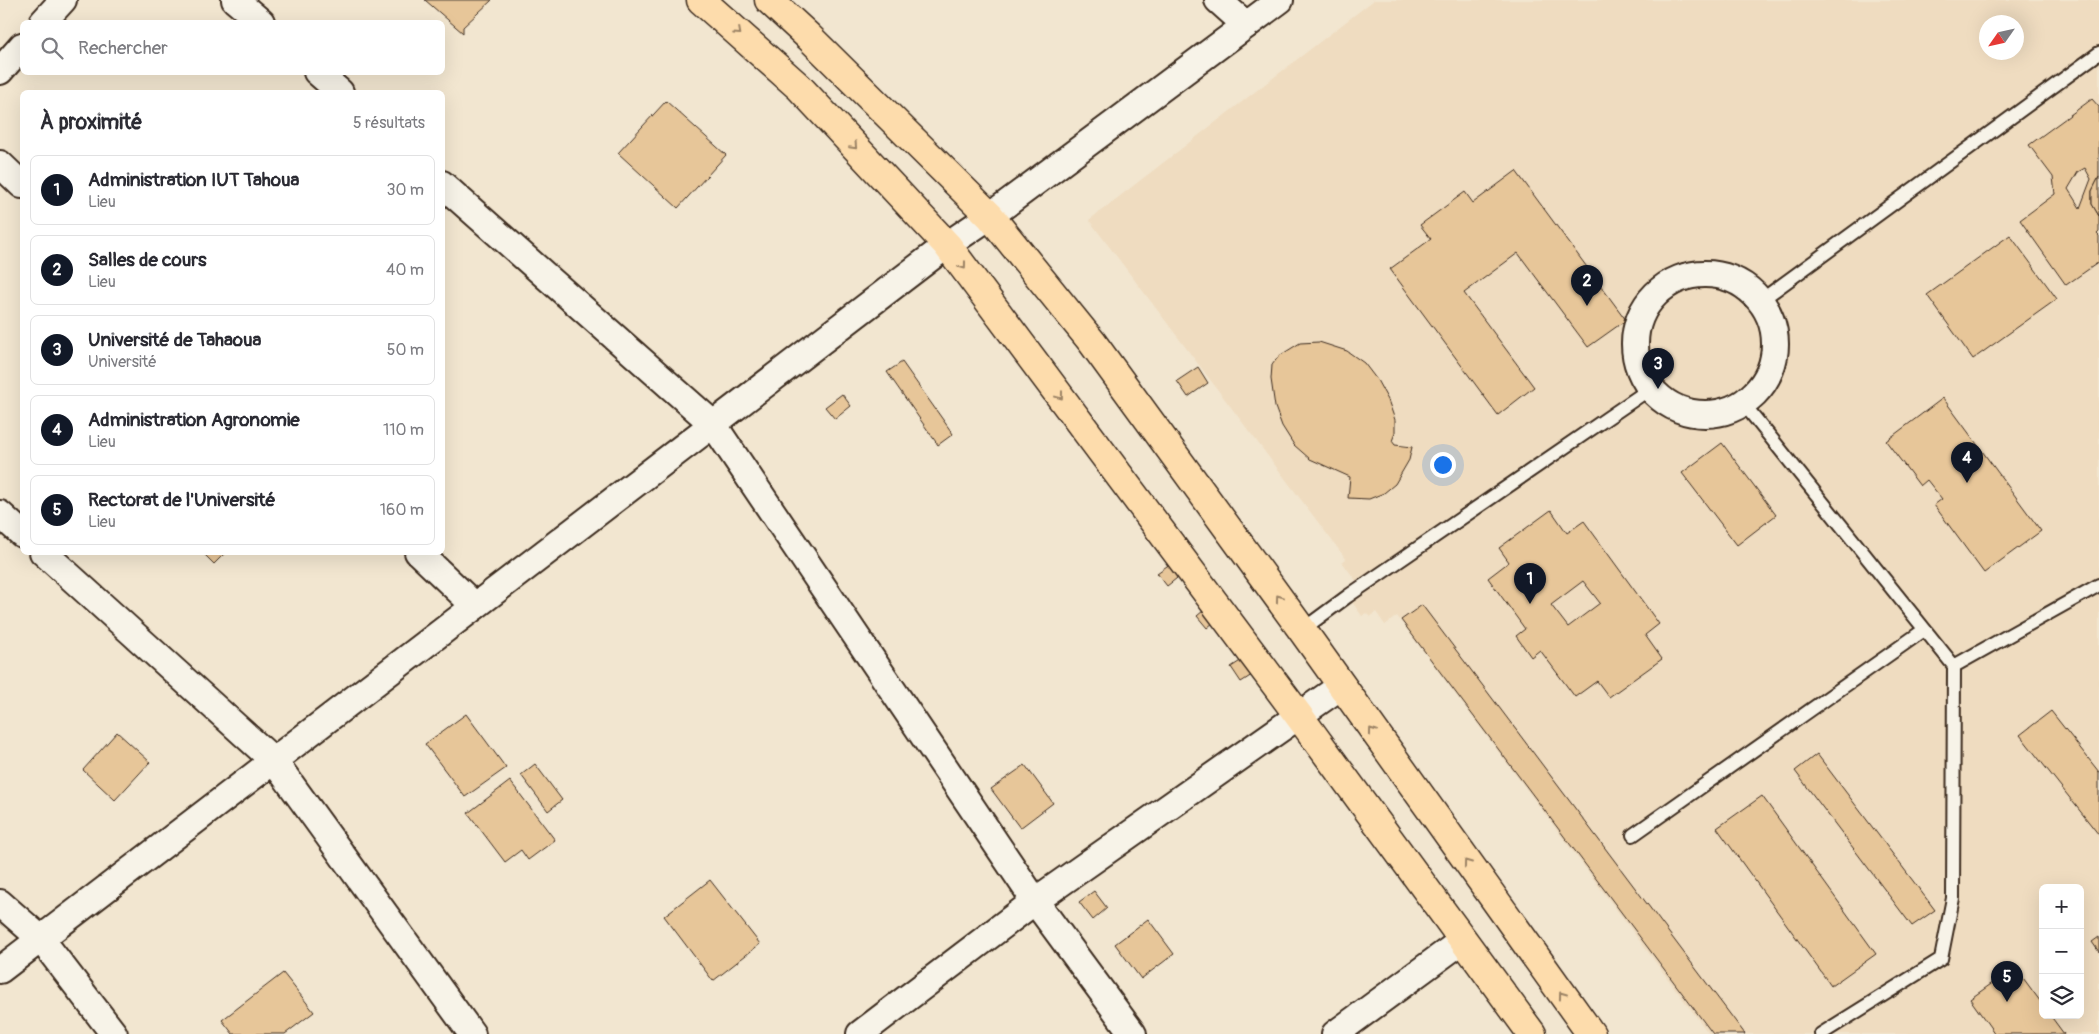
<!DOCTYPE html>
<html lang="fr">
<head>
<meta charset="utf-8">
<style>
	body { margin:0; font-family:Pangolin,sans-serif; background:#f7f7f7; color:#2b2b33 }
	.controls { position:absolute; right:15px; bottom:15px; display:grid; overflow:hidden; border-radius:8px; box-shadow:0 5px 20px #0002 }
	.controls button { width:45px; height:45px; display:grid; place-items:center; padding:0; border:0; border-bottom:1px solid #e1e1e2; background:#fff; color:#2b2b33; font:25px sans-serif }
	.compass { position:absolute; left:1979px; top:15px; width:45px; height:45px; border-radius:50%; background:#fff; box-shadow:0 5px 20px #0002; rotate:236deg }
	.you { position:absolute; left:1442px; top:464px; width:18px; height:18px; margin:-12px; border:4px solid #fff; border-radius:50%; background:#1a73e8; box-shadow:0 0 0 8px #1a73e833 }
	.badge { display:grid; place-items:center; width:32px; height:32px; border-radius:50%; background:#111827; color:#fff; font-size:16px; font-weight:700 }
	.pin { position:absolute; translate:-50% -41px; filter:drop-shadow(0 1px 2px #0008) }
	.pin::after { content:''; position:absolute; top:26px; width:18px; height:15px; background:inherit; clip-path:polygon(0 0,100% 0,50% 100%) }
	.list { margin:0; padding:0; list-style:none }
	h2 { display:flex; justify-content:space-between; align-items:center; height:65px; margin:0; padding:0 20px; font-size:21px }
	h2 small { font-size:16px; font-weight:400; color:#7c7c81 }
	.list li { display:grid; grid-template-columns:32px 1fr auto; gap:15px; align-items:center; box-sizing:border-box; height:70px; margin:0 10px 10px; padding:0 10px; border:1px solid #e1e1e2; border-radius:8px }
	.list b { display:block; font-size:19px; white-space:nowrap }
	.list p { margin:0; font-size:16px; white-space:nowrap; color:#7c7c81 }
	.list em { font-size:16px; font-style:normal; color:#7c7c81 }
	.icon { flex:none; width:28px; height:28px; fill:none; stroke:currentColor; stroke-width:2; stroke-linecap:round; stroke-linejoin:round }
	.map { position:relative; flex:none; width:2099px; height:1034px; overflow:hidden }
	.search { position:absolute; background:#fff; box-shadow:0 5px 20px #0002; left:20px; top:20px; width:425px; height:55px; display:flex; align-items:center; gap:12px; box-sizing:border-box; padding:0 18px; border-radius:8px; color:#7c7c81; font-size:19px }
	.panel { position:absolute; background:#fff; box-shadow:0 5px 20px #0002; left:20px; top:90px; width:425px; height:465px; border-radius:8px }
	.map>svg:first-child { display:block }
</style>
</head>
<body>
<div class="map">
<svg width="2099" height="1034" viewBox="0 0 2099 1034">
	<rect width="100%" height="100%" fill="#f2e6d0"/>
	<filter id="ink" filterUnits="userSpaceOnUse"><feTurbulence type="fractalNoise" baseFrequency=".02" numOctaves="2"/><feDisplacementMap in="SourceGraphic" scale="10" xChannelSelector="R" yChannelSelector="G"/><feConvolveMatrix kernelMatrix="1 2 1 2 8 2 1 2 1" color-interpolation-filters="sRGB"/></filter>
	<g filter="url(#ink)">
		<!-- built -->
		<path fill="#efdcc0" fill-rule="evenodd" d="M1374 0H2099V1034H1709L1397 616 1385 625 1376 612 1370 617 1366 613 1362 616 1344 591 1357 582 1342 562 1346 559 1089 220ZM1986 22H2016V52H1986ZM2043 888H2080V1015H2043Z"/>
		<!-- building -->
		<g fill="#e7c699" stroke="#3b2a1e" fill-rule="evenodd">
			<polygon points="425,0 492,0 463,27 463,33"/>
			<path d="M2092 99 2099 107V177L2092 191V204L2099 216V232L2097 234 2099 236V262L2066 285 2020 220 2055 194 2053 177 2029 145ZM2085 168 2091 179 2080 208 2068 189 2078 172Z"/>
			<polygon points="666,101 726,155 678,208 618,153"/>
			<polygon points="1516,171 1626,320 1588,347 1518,253 1464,293 1534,387 1498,415 1390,269 1431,239 1420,225 1465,192 1473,203"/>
			<polygon points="2099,177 2099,216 2092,204 2092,191"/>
			<polygon points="2010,235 2057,299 1973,359 1927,295"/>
			<polygon points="1319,342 1347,351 1364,363 1377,380 1388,400 1395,420 1395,433 1392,441 1395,445 1412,447 1409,460 1395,484 1384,493 1369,499 1348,498 1350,477 1310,459 1294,445 1282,426 1275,407 1271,379 1272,365 1279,356 1300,343"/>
			<polygon points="902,362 953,434 938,445 887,372"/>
			<polygon points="1198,367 1208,383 1188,397 1177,381"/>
			<polygon points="842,394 851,406 835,419 825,407"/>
			<polygon points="1943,398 2041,531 1984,573 1934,505 1942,499 1927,480 1920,486 1886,441"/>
			<polygon points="1722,443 1776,515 1737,545 1682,473"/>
			<path d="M1551 510 1567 533 1584 521 1659 624 1645 635 1662 659 1609 697 1597 681 1575 697 1540 650 1531 657 1516 636 1525 629 1488 578 1509 562 1499 548ZM1583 581 1600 603 1568 627 1551 605Z"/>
			<polygon points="202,552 226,552 214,564"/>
			<polygon points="1177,559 1186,571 1167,586 1157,573"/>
			<polygon points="1210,605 1220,617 1207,628 1197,616"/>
			<polygon points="1422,605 1745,1034 1713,1034 1401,620"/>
			<polygon points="1245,658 1255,673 1241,682 1231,667"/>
			<polygon points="2051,711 2099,772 2099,835 2020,735"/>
			<polygon points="466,714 506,768 465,797 425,744"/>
			<polygon points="117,732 150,762 115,800 83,770"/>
			<polygon points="1817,754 1935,910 1912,926 1795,771"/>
			<polygon points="535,764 562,800 548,811 521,775"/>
			<polygon points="1025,765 1053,803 1020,828 991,789"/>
			<polygon points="510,781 555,840 528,860 521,850 505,862 468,813"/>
			<polygon points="1762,796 1876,954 1831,986 1717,828"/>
			<polygon points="710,880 760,944 713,981 664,916"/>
			<polygon points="1094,891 1107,908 1093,920 1079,902"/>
			<polygon points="1148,919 1174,954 1141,979 1115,944"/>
			<polygon points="2099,937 2099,952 2092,942"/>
			<polygon points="2015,967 2043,1005 2043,1015 2050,1015 2064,1034 1995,1034 1970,999"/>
			<polygon points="283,973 314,1012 285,1034 233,1034 222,1020"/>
		</g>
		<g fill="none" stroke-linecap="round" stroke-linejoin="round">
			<!-- lane casing -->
			<g stroke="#3b2a1e" stroke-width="16">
				<g id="lane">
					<polyline points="1760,301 2099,53"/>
					<polyline points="1743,403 1954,666 1953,898 1941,959 1821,1034"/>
					<polyline points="1302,630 1348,596 1651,388"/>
					<polyline points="1954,666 2099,585"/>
					<polyline points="1633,835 1924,630"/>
				</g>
			</g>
			<!-- street casing -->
			<g stroke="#3b2a1e" stroke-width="30">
				<g id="street">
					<polyline points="235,0 261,22"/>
					<polyline points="1218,0 1246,25"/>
					<polyline points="43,22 63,0"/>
					<polyline points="0,71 22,46"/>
					<polyline points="317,72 340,92"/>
					<polyline points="0,164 22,185"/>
					<polyline points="442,184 713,424 1035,901 1133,1034"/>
					<circle cx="1705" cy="344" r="70"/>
					<polyline points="0,514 22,534"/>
					<polyline points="43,552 274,761 472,1034"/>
					<polyline points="418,552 475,606"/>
					<polyline points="0,903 41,939 114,1034"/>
					<polyline points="0,970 947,245 990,216 1280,0"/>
					<polyline points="860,1034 1035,901 1341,686"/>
					<polyline points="1335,1034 1463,940"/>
				</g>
			</g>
			<!-- primary casing -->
			<g stroke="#3b2a1e" stroke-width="31">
				<g id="primary">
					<polyline points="701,0 799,87 947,245 1299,716 1532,1034"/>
					<polyline points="769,0 809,37 990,216 1092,342 1302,630 1591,1034"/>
				</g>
			</g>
			<!-- lane -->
			<use href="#lane" stroke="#f7f3e8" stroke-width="12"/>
			<!-- street -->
			<use href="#street" stroke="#f7f3e8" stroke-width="26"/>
			<!-- primary -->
			<use href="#primary" stroke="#fddcac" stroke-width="28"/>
		</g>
		<!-- one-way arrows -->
		<defs><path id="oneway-chevron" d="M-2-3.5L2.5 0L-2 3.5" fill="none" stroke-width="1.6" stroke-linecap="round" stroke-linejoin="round" transform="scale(1.25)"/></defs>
		<g stroke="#9c8365">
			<use href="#oneway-chevron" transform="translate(738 32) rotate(42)"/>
			<use href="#oneway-chevron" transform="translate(854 146) rotate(47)"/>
			<use href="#oneway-chevron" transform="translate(963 266) rotate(53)"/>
			<use href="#oneway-chevron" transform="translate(1060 396) rotate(53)"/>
			<use href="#oneway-chevron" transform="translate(1279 598) rotate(-126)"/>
			<use href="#oneway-chevron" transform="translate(1372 731) rotate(-126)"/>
			<use href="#oneway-chevron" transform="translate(1467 863) rotate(-126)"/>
			<use href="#oneway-chevron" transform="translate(1562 995) rotate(-126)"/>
		</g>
	</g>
</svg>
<div class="controls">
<button>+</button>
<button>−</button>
<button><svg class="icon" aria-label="layers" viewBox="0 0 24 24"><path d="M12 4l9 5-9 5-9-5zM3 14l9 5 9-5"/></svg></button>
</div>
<svg class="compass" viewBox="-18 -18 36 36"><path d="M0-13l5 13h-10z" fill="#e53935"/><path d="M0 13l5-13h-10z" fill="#7c7c81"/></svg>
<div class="you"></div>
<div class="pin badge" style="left:1530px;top:604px">1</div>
<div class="pin badge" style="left:1587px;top:306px">2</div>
<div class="pin badge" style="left:1658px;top:389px">3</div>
<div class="pin badge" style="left:1967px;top:483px">4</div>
<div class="pin badge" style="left:2007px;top:1002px">5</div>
<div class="search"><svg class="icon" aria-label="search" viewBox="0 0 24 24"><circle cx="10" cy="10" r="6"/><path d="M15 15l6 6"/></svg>Rechercher</div>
<section class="panel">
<h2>À proximité<small>5 résultats</small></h2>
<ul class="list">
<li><span class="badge">1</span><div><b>Administration IUT Tahoua</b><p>Lieu</p></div><em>30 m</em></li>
<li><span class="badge">2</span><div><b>Salles de cours</b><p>Lieu</p></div><em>40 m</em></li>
<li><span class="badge">3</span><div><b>Université de Tahaoua</b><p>Université</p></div><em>50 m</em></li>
<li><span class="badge">4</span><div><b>Administration Agronomie</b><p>Lieu</p></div><em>110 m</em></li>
<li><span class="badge">5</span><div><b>Rectorat de l'Université</b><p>Lieu</p></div><em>160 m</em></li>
</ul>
</section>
</div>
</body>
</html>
